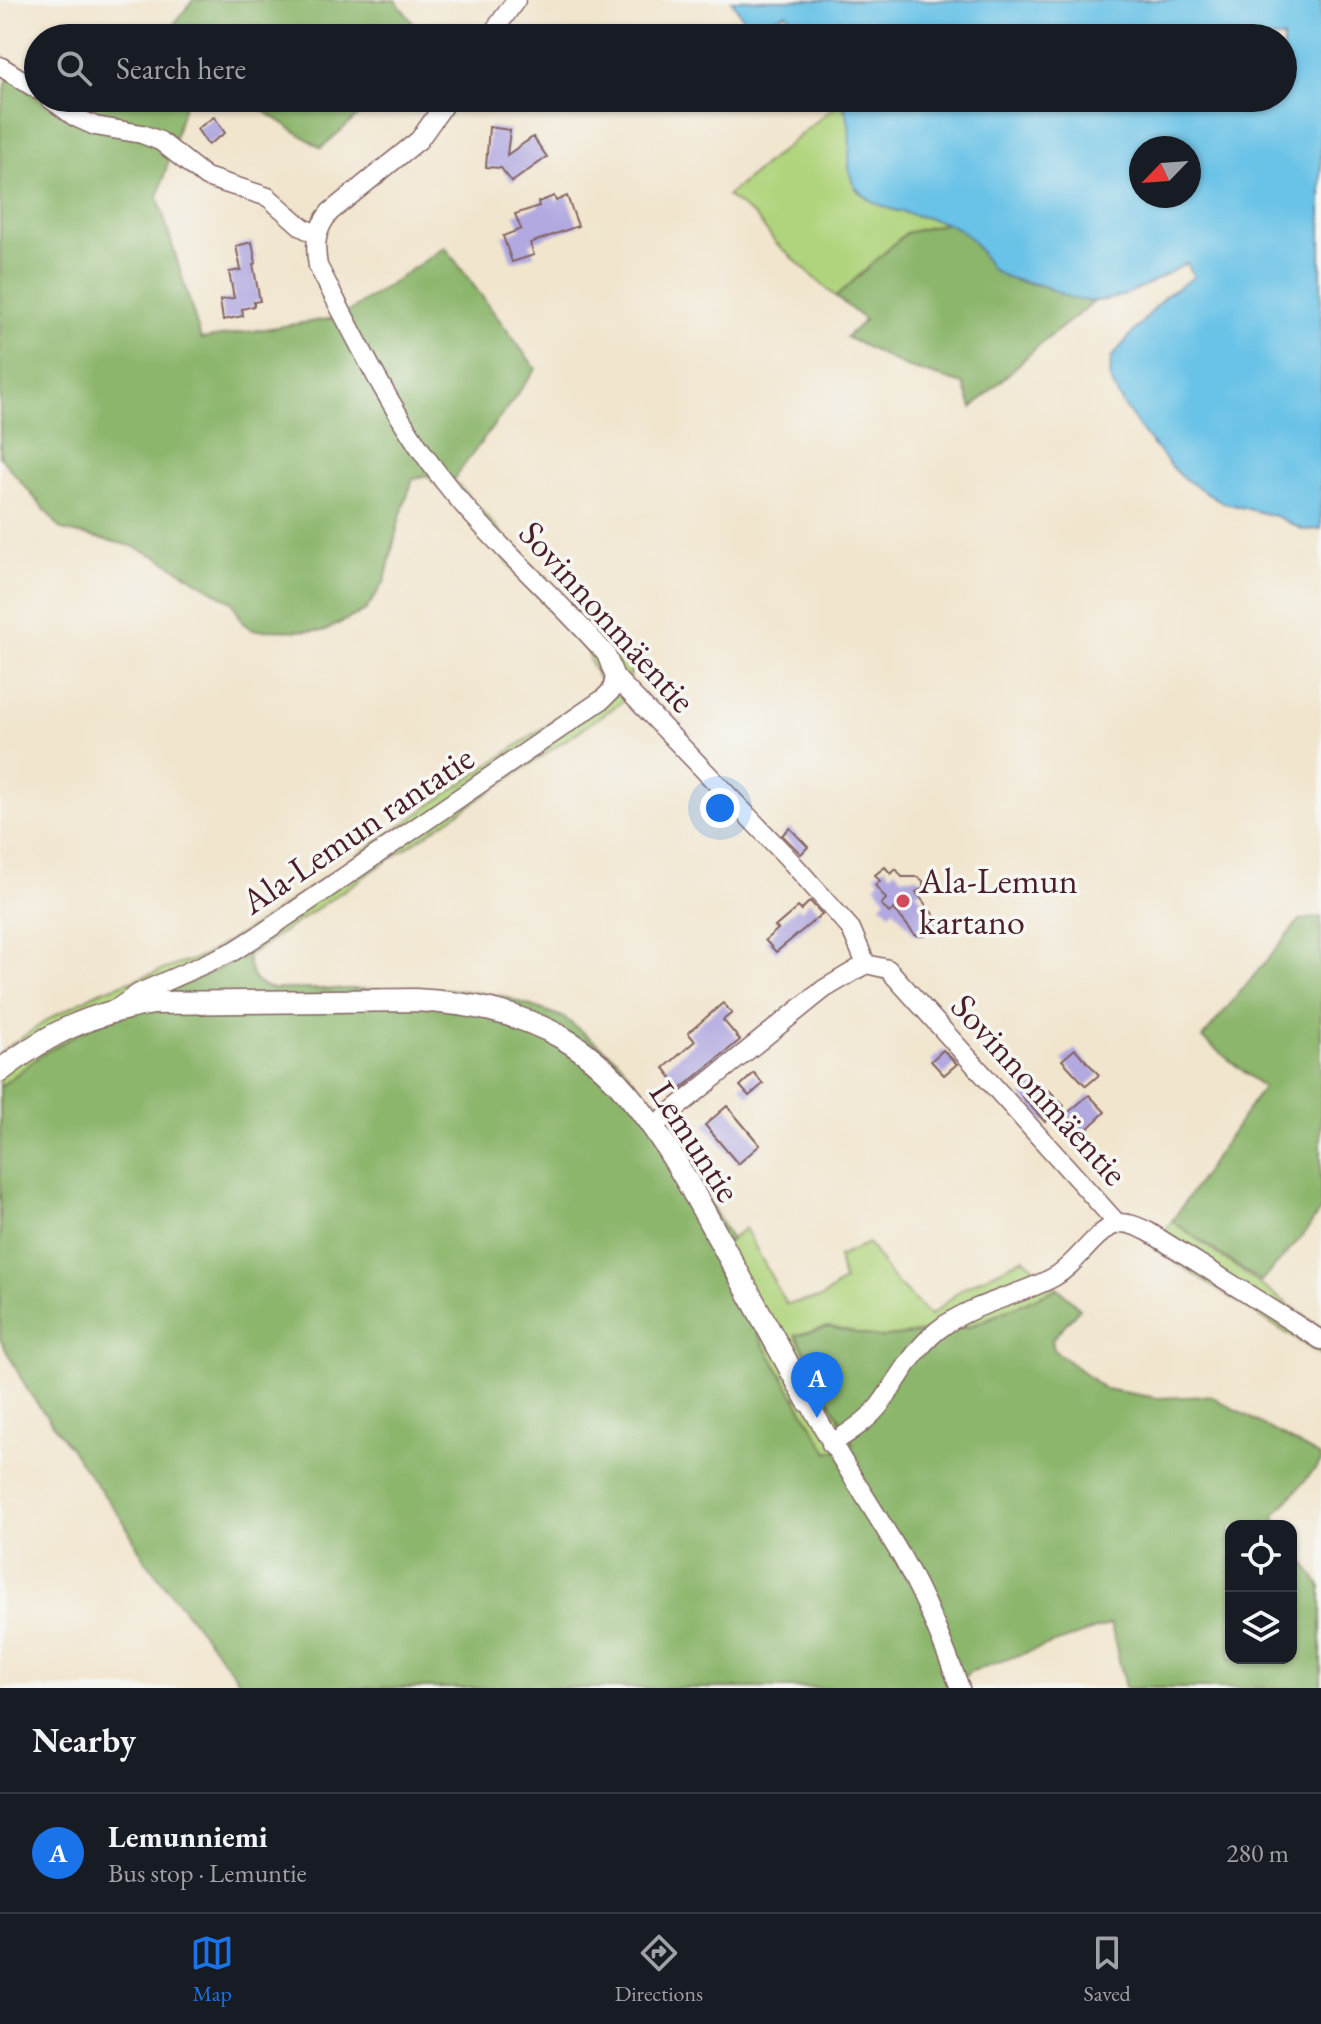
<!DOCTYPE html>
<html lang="en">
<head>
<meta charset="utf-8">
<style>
	body { margin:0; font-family:"EB Garamond",serif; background:#20242c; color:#f1f3f6 }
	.controls { position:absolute; right:24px; bottom:24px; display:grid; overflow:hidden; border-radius:16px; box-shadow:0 2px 6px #0004 }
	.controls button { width:72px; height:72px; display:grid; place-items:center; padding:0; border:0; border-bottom:2px solid #363941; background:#171b24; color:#f1f3f6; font:40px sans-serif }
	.compass { position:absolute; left:1129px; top:136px; width:72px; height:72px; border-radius:50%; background:#171b24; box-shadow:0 2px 6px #0004; rotate:245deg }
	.you { position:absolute; left:720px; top:808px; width:28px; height:28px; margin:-20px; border:6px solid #fff; border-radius:50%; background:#1a73e8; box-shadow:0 0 0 12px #1a73e833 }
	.badge { display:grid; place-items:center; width:52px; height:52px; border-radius:50%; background:#1a73e8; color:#fff; font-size:26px; font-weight:700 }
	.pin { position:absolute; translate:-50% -66px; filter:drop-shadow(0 2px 4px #0008) }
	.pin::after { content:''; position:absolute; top:42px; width:28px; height:24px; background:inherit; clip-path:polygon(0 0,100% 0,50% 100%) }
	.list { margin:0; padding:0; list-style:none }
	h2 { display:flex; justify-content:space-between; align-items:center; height:104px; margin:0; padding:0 32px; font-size:34px }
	h2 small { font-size:26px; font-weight:400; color:#9ea1a6 }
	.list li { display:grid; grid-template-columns:52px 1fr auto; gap:24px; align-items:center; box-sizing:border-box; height:120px; padding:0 32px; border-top:2px solid #363941 }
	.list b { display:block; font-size:30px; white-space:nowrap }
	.list p { margin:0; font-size:26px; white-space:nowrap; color:#9ea1a6 }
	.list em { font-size:26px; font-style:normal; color:#9ea1a6 }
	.icon { flex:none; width:44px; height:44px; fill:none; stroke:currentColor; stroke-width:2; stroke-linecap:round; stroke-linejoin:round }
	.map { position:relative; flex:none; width:1321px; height:1688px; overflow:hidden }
	.search { position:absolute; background:#171b24; box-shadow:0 2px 6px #0004; left:24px; right:24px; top:24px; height:88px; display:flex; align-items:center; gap:20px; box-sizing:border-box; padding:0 28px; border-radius:44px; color:#9ea1a6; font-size:30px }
	.sheet { height:224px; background:#171b24 }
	nav { display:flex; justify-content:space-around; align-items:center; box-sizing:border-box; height:112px; border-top:2px solid #363941; background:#171b24; font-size:22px; color:#9ea1a6 }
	nav a { display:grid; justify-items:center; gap:4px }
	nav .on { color:#1a73e8 }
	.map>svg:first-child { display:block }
</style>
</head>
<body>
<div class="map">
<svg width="1321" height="1688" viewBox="0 0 1321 1688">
	<rect width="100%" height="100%" fill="#f6f6f2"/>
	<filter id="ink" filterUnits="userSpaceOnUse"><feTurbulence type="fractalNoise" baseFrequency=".0125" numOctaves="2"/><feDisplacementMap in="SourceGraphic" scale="16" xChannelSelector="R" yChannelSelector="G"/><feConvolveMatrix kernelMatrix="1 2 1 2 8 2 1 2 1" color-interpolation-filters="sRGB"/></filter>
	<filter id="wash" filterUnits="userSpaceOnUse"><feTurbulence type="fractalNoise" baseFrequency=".006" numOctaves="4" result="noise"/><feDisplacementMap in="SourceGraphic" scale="32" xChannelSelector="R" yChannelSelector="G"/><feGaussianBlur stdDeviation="1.8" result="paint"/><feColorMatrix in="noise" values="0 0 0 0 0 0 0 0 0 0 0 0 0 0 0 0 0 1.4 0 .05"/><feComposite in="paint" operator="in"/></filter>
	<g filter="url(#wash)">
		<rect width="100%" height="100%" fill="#f1e5cd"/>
		<!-- green -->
		<g fill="#b0d47d" stroke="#7d7a54" stroke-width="2">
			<polygon points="841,101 851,123 849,171 857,190 877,204 947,223 906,233 836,297 776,243 755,216 727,196"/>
			<polygon points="427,475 453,480 612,653 635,660 622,702 247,956 86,1029 40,1056 0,1087 0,1052 52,1017 99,992 203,956 260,922 585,699 601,683 590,662 588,650"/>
			<polygon points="1172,1221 1321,1328 1321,1355 1153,1248"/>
			<polygon points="745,1228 786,1304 821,1298 844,1281 838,1257 868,1243 893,1279 930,1316 963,1288 1024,1258 1058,1288 970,1326 879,1338 829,1327 796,1336 853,1445 828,1453 764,1345 716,1251"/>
		</g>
		<!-- forest -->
		<g fill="#8cb66c" stroke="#6b6a4c" stroke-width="2">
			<polygon points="193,0 395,0 425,38 163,38"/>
			<polygon points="22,68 38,70 38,98 186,98 158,198 201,339 341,317 445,247 536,369 453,480 427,475 413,479 399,520 385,581 366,610 324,631 253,630 243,623 233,603 158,557 132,546 62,530 0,457 0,116 7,80"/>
			<polygon points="244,98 378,98 321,148"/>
			<polygon points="947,223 966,232 992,269 1016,281 1043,286 1071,298 1094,302 1038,346 972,408 964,384 906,367 846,337 865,320 836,297 906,233"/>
			<polygon points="1321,917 1321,1209 1305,1233 1261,1282 1172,1221 1263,1087 1202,1038 1300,920"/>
			<path d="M247 956C252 977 251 983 273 989H446L502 996 563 1017 617 1059 650 1100 731 1240 717 1251 764 1345 828 1453 853 1444 796 1335 829 1327 879 1338 970 1327 1058 1288 1080 1308 1052 1339 1054 1350 1105 1389 1158 1398 1211 1396 1321 1457V1462L1274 1516 1280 1526H1231V1658H1291V1542L1321 1587V1688H1125L1111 1624 969 1672 955 1688H245L145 1560 124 1522 28 1391 0 1339V1087L40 1056 86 1029Z"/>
		</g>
		<!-- water -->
		<path fill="#69c2e7" stroke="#5a7089" stroke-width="2" fill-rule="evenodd" d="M731 0H1321V529L1303 530 1278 517 1222 502 1180 476 1147 438 1122 403 1110 379 1111 358 1165 296 1194 277 1187 263C1152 281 1116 309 1074 299 1062 296 1052 288 1040 285 1024 281 1008 280 994 271 989 267 987 261 983 256 974 241 965 231 949 224 920 213 879 214 858 190 837 168 863 128 838 98H1283V38H771L781 37 796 25 786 13 751 30ZM1141 148H1189V196H1141Z"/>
		<g id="blocks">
			<!-- building -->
			<g fill="#b1a9e0">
				<polygon points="214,117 225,133 208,145 197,129"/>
				<polygon points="489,127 510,130 507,155 533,137 547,157 512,182 501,168 486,167"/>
				<polygon points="554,196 556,201 567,196 578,226 530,243 534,255 512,262 503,236 521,229 515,214 539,206 538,202"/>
				<polygon points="252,242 256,263 253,264 260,301 254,302 254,306 242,309 243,316 223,320 220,300 234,298 229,272 241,270 236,246"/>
				<polygon points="790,828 808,847 801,854 782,835"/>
				<polygon points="885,867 891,874 896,869 902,877 918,877 923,881 923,888 916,892 936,918 935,927 924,936 915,935 894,909 889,913 881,904 886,899 875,885 880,881 875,875"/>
				<polygon points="810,901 822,914 776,952 765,940 778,929 775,927 798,907 801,910"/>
				<polygon points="723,1003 732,1013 723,1020 740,1040 681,1089 664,1068 695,1041 688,1033"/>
				<polygon points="1075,1049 1099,1075 1086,1086 1062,1060"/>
				<polygon points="943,1050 957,1064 944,1075 931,1061"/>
				<polygon points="754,1073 763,1084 749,1096 740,1086"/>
				<polygon points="1034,1086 1043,1095 1049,1090 1064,1106 1045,1122 1022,1096"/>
				<polygon points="1089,1095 1105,1112 1083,1133 1066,1114"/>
				<polygon points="727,1106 760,1145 738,1164 705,1125"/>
			</g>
		</g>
	</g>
	<g filter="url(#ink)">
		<use href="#blocks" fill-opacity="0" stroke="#846464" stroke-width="2"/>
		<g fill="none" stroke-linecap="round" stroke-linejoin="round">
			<!-- minor casing -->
			<g stroke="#846464" stroke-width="21">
				<g id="minor">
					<polyline points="489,38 516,0"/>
					<polyline points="0,66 38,90"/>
					<polyline points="49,98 75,117 95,126 142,134 160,141 206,177 268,197 302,227 317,235"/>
					<path d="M449 98 419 140 330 212C316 229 314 243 318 266 352 331 392 413 436 471 486 538 551 591 606 654L615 677 787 857 851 929 866 964 888 969 1117 1223"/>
					<polyline points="116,1009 139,993 234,951 267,930 603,699 612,690 615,677"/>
					<polyline points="654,1126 824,989 866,964"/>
					<path d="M808 1401C837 1455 872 1506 903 1559 926 1600 943 1644 960 1688"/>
					<path d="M831 1444C848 1433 866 1422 879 1406 899 1380 912 1351 938 1330 972 1303 1017 1297 1054 1277 1077 1264 1091 1236 1114 1225 1125 1220 1139 1227 1149 1232L1321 1340"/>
				</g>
			</g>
			<!-- tertiary casing -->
			<g stroke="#846464" stroke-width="25">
				<path id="tertiary" d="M0 1071C50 1032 91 1013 154 1003L415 1000C467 1003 515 1011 561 1037 636 1079 683 1174 723 1246 751 1298 780 1349 808 1401"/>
			</g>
			<!-- minor -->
			<use href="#minor" stroke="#fff" stroke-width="18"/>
			<!-- tertiary -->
			<use href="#tertiary" stroke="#fff" stroke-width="22"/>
		</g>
	</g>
	<!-- markers -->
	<circle fill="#d1495b" stroke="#f6f6f2" stroke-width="3" cx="903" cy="901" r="8"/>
	<g text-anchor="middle" stroke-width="7" stroke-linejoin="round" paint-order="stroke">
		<!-- street labels -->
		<g font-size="36" fill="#4a1f2b" stroke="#f6f6f2">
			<text transform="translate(608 616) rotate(48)" y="13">Sovinnonmäentie</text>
			<text transform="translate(357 829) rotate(-34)" y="13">Ala-Lemun rantatie</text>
			<text transform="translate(1040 1089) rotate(48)" y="13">Sovinnonmäentie</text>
			<text transform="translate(696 1141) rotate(57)" y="13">Lemuntie</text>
		</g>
		<!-- poi labels -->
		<g font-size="36" fill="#4a1f2b" stroke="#f6f6f2" text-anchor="start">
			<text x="919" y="893">Ala-Lemun<tspan x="919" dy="41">kartano</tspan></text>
		</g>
	</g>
</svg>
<div class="controls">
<button><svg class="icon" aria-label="locate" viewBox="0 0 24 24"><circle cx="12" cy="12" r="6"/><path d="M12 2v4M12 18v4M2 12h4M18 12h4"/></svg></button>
<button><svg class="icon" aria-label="layers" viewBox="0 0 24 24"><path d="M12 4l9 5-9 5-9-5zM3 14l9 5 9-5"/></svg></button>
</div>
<svg class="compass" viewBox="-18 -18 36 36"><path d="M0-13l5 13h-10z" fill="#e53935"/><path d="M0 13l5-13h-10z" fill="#9ea1a6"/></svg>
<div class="you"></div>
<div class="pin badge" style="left:817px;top:1418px">A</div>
<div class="search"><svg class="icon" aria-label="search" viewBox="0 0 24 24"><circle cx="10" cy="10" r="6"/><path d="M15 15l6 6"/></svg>Search here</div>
</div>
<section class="sheet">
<h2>Nearby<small></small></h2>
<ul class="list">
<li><span class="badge">A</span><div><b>Lemunniemi</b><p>Bus stop · Lemuntie</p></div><em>280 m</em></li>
</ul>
</section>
<nav>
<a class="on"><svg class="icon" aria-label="map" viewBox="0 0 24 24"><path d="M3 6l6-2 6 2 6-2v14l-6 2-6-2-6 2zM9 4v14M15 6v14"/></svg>Map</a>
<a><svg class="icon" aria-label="directions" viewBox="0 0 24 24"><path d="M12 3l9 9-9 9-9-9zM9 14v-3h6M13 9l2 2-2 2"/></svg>Directions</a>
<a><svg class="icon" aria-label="saved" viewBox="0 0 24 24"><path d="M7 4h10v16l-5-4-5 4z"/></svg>Saved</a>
</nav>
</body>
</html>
